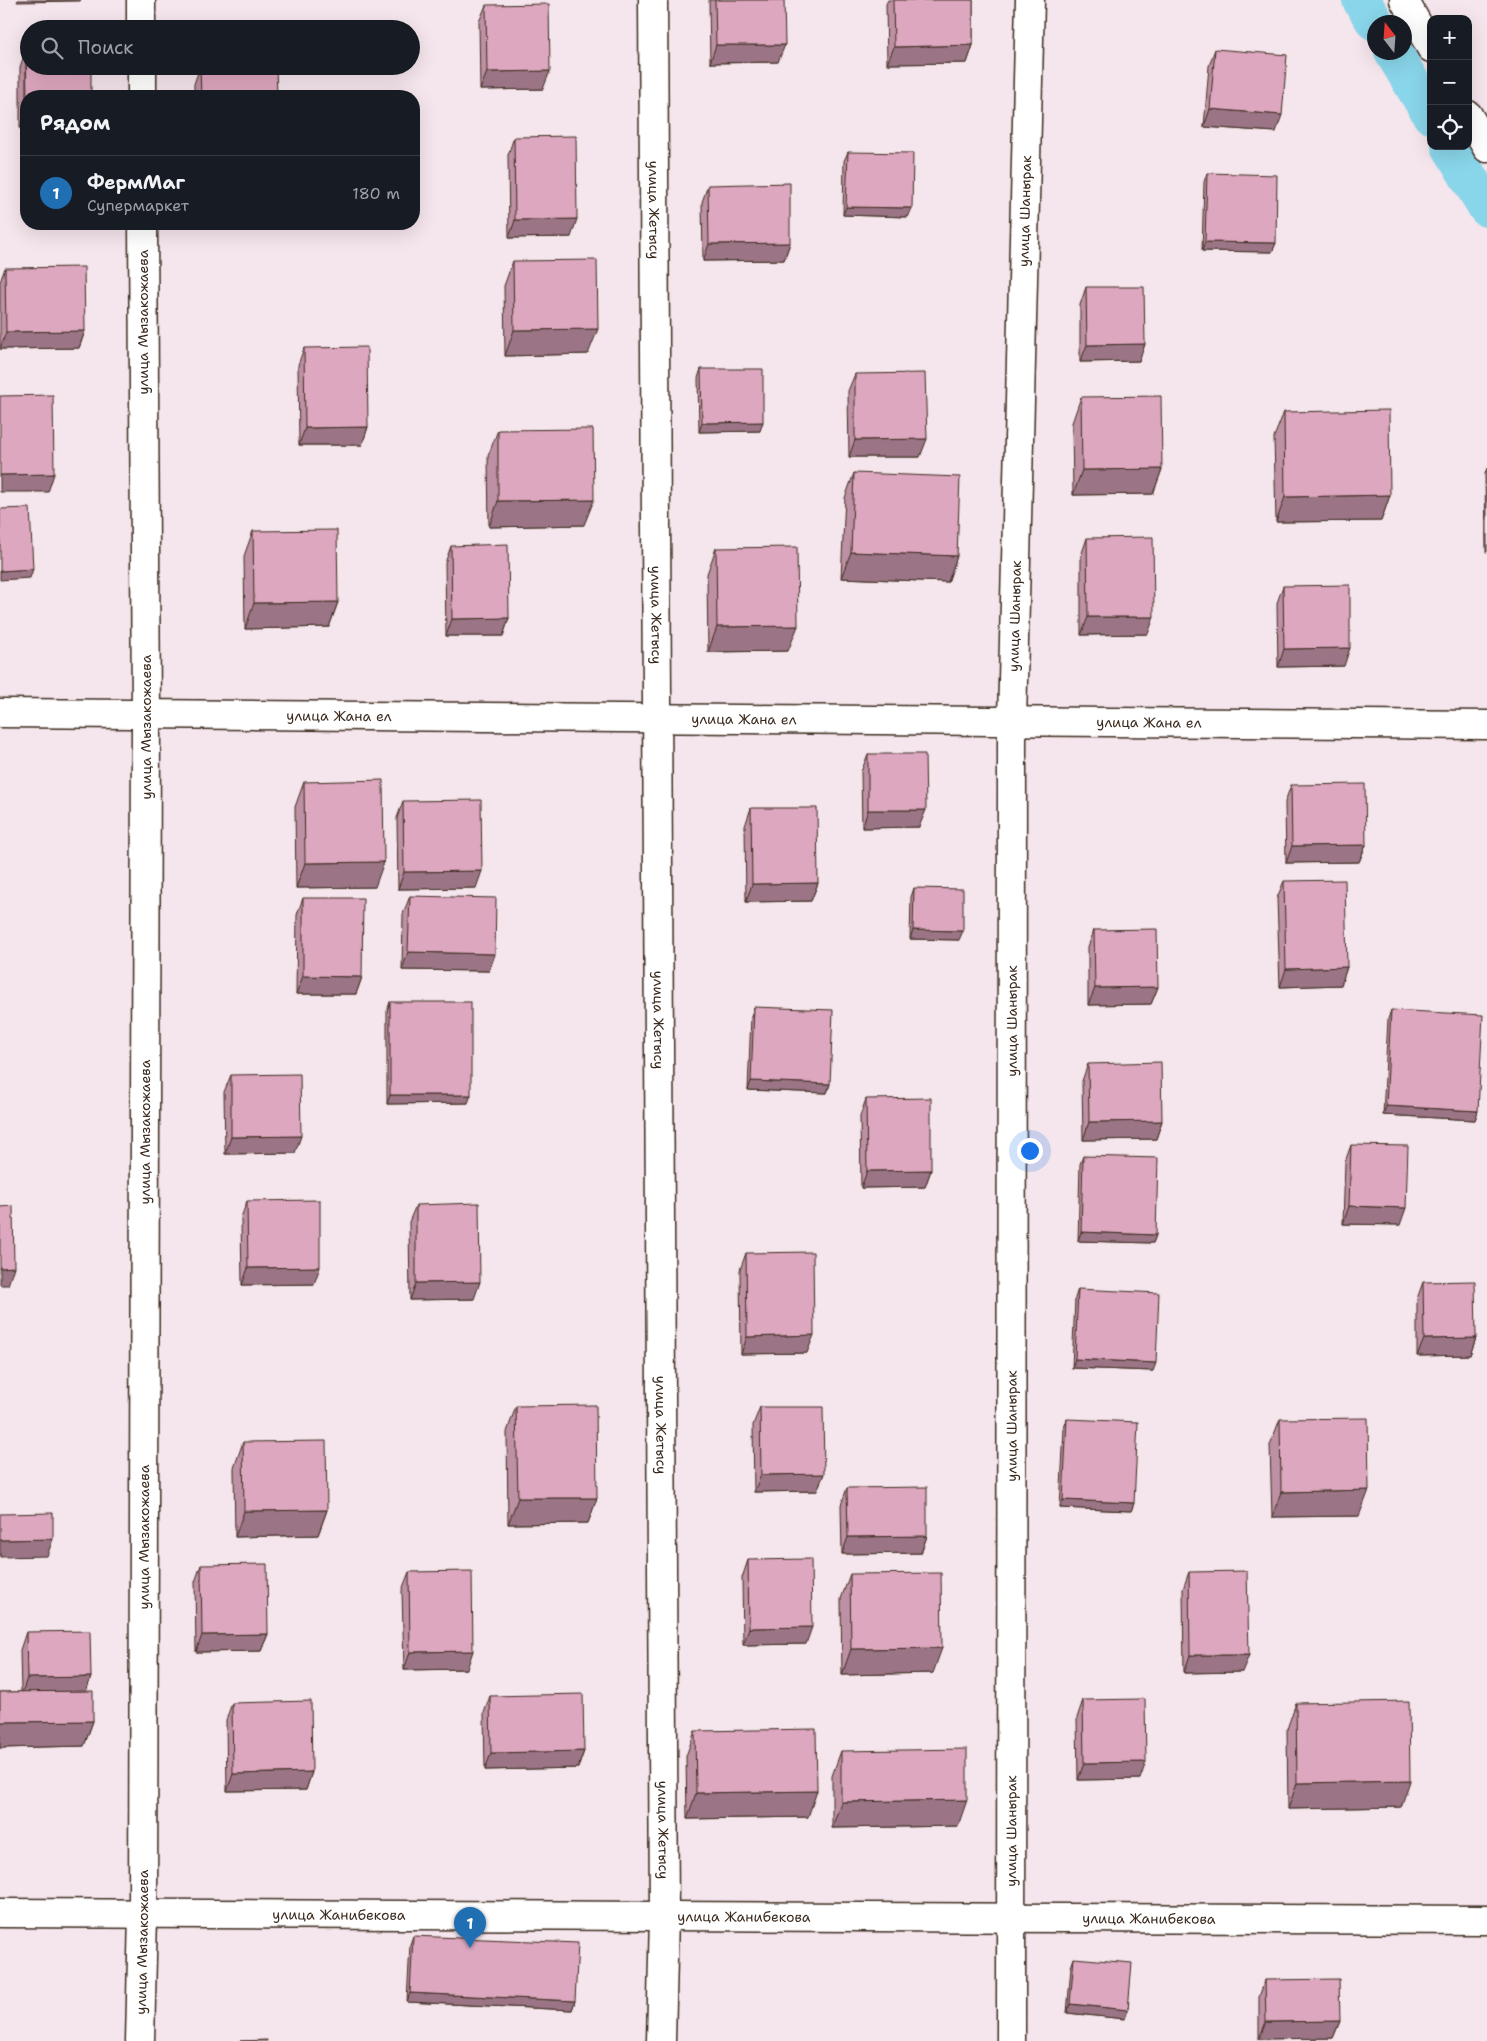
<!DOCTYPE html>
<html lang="ru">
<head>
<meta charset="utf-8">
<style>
	body { margin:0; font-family:"Shantell Sans",sans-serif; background:#242831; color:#f1f3f6 }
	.controls { position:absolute; right:15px; top:15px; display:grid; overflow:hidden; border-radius:10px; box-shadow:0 5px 20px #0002 }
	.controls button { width:45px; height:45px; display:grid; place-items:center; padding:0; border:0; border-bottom:1px solid #363941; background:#171b24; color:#f1f3f6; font:25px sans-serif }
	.compass { position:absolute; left:1367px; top:15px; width:45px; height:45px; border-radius:50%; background:#171b24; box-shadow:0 5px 20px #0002; rotate:343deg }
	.you { position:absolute; left:1029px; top:1150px; width:18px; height:18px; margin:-12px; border:4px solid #fff; border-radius:50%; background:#1a73e8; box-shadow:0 0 0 8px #1a73e833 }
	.badge { display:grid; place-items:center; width:32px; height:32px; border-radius:50%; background:#1f6fb2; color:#fff; font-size:16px; font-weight:700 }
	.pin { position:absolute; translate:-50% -41px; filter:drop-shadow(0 1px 2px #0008) }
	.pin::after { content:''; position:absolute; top:26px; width:18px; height:15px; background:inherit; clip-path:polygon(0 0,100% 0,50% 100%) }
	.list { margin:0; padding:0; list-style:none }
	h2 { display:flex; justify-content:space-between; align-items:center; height:65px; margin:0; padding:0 20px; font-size:21px }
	h2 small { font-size:16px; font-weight:400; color:#9ea1a6 }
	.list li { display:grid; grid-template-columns:32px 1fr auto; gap:15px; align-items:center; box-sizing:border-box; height:75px; padding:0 20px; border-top:1px solid #363941 }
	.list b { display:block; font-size:19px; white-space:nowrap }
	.list p { margin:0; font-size:16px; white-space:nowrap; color:#9ea1a6 }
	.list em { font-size:16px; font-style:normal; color:#9ea1a6 }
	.icon { flex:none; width:28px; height:28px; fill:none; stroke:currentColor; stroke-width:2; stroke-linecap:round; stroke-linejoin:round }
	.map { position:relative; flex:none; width:1487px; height:2041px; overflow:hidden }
	.search { position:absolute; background:#171b24; box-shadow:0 5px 20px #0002; left:20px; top:20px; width:400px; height:55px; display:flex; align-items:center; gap:12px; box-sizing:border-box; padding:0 18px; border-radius:28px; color:#9ea1a6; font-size:19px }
	.panel { position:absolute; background:#171b24; box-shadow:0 5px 20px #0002; left:20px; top:90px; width:400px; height:140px; border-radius:20px }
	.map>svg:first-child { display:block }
</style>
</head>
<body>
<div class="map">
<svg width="1487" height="2041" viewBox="0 0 1487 2041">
	<rect width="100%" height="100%" fill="#f5e5ec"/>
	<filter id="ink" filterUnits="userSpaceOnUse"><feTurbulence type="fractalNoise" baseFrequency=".02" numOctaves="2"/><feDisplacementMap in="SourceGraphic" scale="10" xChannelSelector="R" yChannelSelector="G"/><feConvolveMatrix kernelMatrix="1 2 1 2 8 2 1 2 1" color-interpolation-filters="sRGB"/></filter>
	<g filter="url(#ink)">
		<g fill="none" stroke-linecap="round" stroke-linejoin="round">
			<!-- canal -->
			<g stroke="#89d5e9" stroke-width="38">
				<polyline points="1361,0 1375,22"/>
				<polyline points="1393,52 1431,115"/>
				<polyline points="1450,146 1487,208"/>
			</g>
			<!-- street casing -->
			<g stroke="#3b2a1e" stroke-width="31">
				<g id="street">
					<polyline points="141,0 141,29"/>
					<path id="s1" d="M653 0 664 1916 661 2041"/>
					<polyline points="1404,0 1431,48"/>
					<polyline points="142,66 142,96"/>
					<polyline points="1468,115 1487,148"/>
					<path id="s2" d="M0 713 1487 725"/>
					<path id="s3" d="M0 1913 1487 1920"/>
					<path id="s4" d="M140 2041 143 1914 146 714 143 224"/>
					<path id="s5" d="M1011 2041 1012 721 1030 0"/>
				</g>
			</g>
			<!-- street -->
			<use href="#street" stroke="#fff" stroke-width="28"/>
		</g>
		<!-- wall -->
		<g fill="#be90a4" stroke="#3b2a1e">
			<polygon points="709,0 784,0 778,62 710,63"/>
			<polygon points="888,0 973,0 973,45 967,63 887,64 886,4"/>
			<polygon points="486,5 543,89 480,90 479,22"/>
			<polygon points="1215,49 1276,132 1204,127 1209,66"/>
			<polygon points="26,50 26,129 20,129 20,67"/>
			<polygon points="200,67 277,96 194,96 194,84"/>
			<polygon points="514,137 571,237 509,238 508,155"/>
			<polygon points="848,152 912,208 908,217 843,215 844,161"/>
			<polygon points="1207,173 1276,243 1272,252 1202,251 1204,182"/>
			<polygon points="708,185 790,243 784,260 703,261 702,202"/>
			<polygon points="513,261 588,354 505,356 504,286"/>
			<polygon points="5,268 85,331 79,348 0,349 0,282"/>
			<polygon points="1086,287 1145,344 1139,361 1080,362 1080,305"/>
			<polygon points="304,348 368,427 362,445 299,445 298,365"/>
			<polygon points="701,369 760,431 699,432 698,378"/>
			<polygon points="855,374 920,457 849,457 848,391"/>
			<polygon points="1081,397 1162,469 1153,494 1073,495 1072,423"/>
			<polygon points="1284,412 1390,495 1381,521 1276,522 1274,437"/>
			<polygon points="498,430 584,525 489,527 488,456"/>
			<polygon points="1487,468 1487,552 1486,552 1485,474"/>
			<polygon points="854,473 957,556 948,582 841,578 845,498"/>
			<polygon points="253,531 338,602 329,627 245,629 244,556"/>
			<polygon points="1087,538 1148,634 1081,635 1081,556"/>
			<polygon points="451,546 509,618 503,636 446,636 445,563"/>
			<polygon points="716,548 788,651 708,652 707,574"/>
			<polygon points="1283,586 1344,666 1278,667 1277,603"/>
			<polygon points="868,754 919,827 862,828 861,772"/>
			<polygon points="304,782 375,887 296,888 295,807"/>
			<polygon points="1291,785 1366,845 1359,862 1286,863 1285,802"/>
			<polygon points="403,801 476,888 398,889 397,818"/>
			<polygon points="751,808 818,883 811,901 746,902 745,826"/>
			<polygon points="1284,881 1347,967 1341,985 1280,987 1277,898"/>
			<polygon points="914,888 959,940 910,939 911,897"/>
			<polygon points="410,896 495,954 489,971 402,970 403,914"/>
			<polygon points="303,898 362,977 356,994 296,994 297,915"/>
			<polygon points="1094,930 1158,987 1151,1004 1088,1005 1088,947"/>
			<polygon points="390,1002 468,1103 387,1104 387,1011"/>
			<polygon points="754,1007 830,1084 827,1093 748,1090 751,1016"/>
			<polygon points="1391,1010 1478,1111 1475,1120 1383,1115 1388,1019"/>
			<polygon points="1088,1064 1162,1121 1156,1139 1083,1140 1082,1081"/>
			<polygon points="231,1075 295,1153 225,1154 224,1092"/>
			<polygon points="866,1099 931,1170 925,1187 861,1188 860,1116"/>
			<polygon points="1351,1145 1400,1225 1343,1224 1345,1162"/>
			<polygon points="1083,1156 1156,1235 1153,1243 1078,1241 1080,1164"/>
			<polygon points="247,1201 314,1284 242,1285 241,1218"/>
			<polygon points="416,1205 474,1299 410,1300 409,1222"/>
			<polygon points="746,1253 807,1353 741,1354 740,1270"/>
			<polygon points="1423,1282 1476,1338 1470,1355 1417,1356 1417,1299"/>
			<polygon points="1078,1289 1153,1371 1072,1368 1075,1298"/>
			<polygon points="516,1406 597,1498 588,1523 508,1524 507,1432"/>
			<polygon points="760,1407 817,1491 754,1492 753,1425"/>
			<polygon points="1067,1419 1134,1503 1131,1511 1060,1508 1064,1428"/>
			<polygon points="1280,1419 1359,1516 1272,1517 1270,1445"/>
			<polygon points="243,1442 327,1510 318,1535 235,1537 234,1468"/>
			<polygon points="847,1488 927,1536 921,1553 842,1554 841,1505"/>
			<polygon points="748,1560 806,1644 743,1645 742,1578"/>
			<polygon points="201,1565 268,1634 261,1651 196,1652 195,1582"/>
			<polygon points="409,1572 467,1669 404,1670 402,1590"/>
			<polygon points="1189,1572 1242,1672 1184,1673 1183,1589"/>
			<polygon points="850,1574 933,1673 842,1675 841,1599"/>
			<polygon points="26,1632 91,1677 86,1691 93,1721 84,1746 0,1748 0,1692 21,1692 20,1650"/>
			<polygon points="490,1696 584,1751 578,1768 485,1770 484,1713"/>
			<polygon points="1083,1700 1140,1779 1078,1780 1077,1718"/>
			<polygon points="232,1703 312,1772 306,1790 227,1791 226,1720"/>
			<polygon points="1296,1703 1401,1807 1288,1809 1287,1729"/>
			<polygon points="695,1731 808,1817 687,1819 686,1756"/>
			<polygon points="841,1751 958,1826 832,1828 832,1776"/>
			<polygon points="413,1936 575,2001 572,2010 407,2002 410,1944"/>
			<polygon points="1074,1958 1125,2019 1067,2013 1071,1967"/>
			<polygon points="1265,1980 1340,2021 1333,2038 1259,2039 1259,1997"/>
		</g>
		<!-- shaded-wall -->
		<g fill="#9b7586" stroke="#3b2a1e">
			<polygon points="18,0 81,0 80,1 17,2"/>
			<polygon points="716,45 785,45 778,62 710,63"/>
			<polygon points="973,45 967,63 887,64 894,47"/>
			<polygon points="550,71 543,89 480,90 487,72"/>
			<polygon points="1210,109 1282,115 1276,132 1204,127"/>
			<polygon points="26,113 26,129 20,129"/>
			<polygon points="846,207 912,208 908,217 843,215"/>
			<polygon points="577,219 571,237 509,238 515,220"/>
			<polygon points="1205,242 1276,243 1272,252 1202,251"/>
			<polygon points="790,243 784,260 703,261 709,244"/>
			<polygon points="598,329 588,354 505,356 514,330"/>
			<polygon points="85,331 79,348 0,349 6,332"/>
			<polygon points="1145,344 1139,361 1080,362 1087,345"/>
			<polygon points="763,422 760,431 699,432 702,423"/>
			<polygon points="368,427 362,445 299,445 305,428"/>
			<polygon points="927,439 920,457 849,457 855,440"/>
			<polygon points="1162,469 1153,494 1073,495 1082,470"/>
			<polygon points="54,474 48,492 0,492 0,475"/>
			<polygon points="1390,495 1381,521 1276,522 1285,497"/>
			<polygon points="594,500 584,525 489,527 498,501"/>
			<polygon points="851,552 957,556 948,582 841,578"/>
			<polygon points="33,569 30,578 0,580 0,571"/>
			<polygon points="338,602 329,627 245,629 254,603"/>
			<polygon points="1088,617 1154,617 1148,634 1081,635"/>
			<polygon points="509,618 503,636 446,636 452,619"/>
			<polygon points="798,626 788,651 708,652 717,627"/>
			<polygon points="1350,648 1344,666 1278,667 1284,649"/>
			<polygon points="868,810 926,810 919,827 862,828"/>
			<polygon points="1366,845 1359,862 1286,863 1292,846"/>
			<polygon points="384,862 375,887 296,888 305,863"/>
			<polygon points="482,871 476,888 398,889 404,872"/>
			<polygon points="818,883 811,901 746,902 752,884"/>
			<polygon points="913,930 963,931 959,940 910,939"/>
			<polygon points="408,952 495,954 489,971 402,970"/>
			<polygon points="1347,967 1341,985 1280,987 1286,969"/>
			<polygon points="303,976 362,977 356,994 296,994"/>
			<polygon points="1158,987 1151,1004 1088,1005 1095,988"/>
			<polygon points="751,1081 830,1084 827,1093 748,1090"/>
			<polygon points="390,1095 471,1095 468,1103 387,1104"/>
			<polygon points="1386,1106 1478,1111 1475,1120 1383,1115"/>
			<polygon points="1162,1121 1156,1139 1083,1140 1089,1122"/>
			<polygon points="301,1136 295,1153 225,1154 231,1137"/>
			<polygon points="931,1170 925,1187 861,1188 867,1171"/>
			<polygon points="1349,1206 1406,1208 1400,1225 1343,1224"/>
			<polygon points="1081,1232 1156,1235 1153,1243 1078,1241"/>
			<polygon points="14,1267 8,1285 0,1285 0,1268"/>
			<polygon points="320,1267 314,1284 242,1285 248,1268"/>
			<polygon points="480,1282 474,1299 410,1300 416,1283"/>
			<polygon points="814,1335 807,1353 741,1354 747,1337"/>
			<polygon points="1476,1338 1470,1355 1417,1356 1424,1339"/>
			<polygon points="1075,1359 1156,1363 1153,1371 1072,1368"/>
			<polygon points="824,1474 817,1491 754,1492 761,1475"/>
			<polygon points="1369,1490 1359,1516 1272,1517 1281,1492"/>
			<polygon points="518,1498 597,1498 588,1523 508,1524"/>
			<polygon points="1063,1500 1134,1503 1131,1511 1060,1508"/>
			<polygon points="327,1510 318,1535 235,1537 244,1511"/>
			<polygon points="927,1536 921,1553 842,1554 848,1537"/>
			<polygon points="53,1539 47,1556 0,1557 0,1540"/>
			<polygon points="812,1627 806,1644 743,1645 749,1628"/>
			<polygon points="268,1634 261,1651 196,1652 202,1635"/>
			<polygon points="942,1648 933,1673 842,1675 851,1649"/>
			<polygon points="473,1651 467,1669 404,1670 410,1652"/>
			<polygon points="1190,1655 1249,1655 1242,1672 1184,1673"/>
			<polygon points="91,1677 85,1695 21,1696 27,1678"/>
			<polygon points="93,1721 84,1746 0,1748 0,1722"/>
			<polygon points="584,1751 578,1768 485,1770 491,1753"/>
			<polygon points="1146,1762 1140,1779 1078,1780 1084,1763"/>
			<polygon points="312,1772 306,1790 227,1791 233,1774"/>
			<polygon points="1410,1781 1401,1807 1288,1809 1297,1783"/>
			<polygon points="817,1791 808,1817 687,1819 696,1793"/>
			<polygon points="967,1800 958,1826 832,1828 841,1802"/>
			<polygon points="410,1993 575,2001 572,2010 407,2002"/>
			<polygon points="1070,2004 1128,2010 1125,2019 1067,2013"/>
			<polygon points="1340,2021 1333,2038 1259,2039 1266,2022"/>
		</g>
		<!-- building -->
		<g fill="#dda7bf" stroke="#3b2a1e">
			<polygon points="715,0 784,0 785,45 716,45"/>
			<polygon points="893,0 973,0 973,45 894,47"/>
			<polygon points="549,4 550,71 487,72 486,5"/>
			<polygon points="1215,49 1287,55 1282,115 1210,109"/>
			<polygon points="26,50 29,50 29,66 91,66 91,96 27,96"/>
			<polygon points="276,66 277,96 201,96 200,67"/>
			<polygon points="576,136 577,219 515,220 514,137"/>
			<polygon points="848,152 913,153 912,208 846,207"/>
			<polygon points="1207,173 1277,175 1276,243 1205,242"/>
			<polygon points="790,183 790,243 709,244 708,185"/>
			<polygon points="597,260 598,329 514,330 513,261"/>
			<polygon points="84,267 85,331 6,332 5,268"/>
			<polygon points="1086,287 1144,287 1145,344 1087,345"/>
			<polygon points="367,347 368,427 305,428 304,348"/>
			<polygon points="701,369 763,369 763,422 702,423"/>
			<polygon points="925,373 927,439 855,440 855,374"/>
			<polygon points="53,395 54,474 0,475 0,396"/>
			<polygon points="1161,396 1162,469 1082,470 1081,397"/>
			<polygon points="1389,410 1390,495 1285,497 1284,412"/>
			<polygon points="593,429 594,500 498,501 498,430"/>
			<polygon points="854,473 960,477 957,556 851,552"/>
			<polygon points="30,508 33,569 0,571 0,509"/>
			<polygon points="337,530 338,602 254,603 253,531"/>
			<polygon points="1153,537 1154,617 1088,617 1087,538"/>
			<polygon points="508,544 509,618 452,619 451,546"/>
			<polygon points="797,547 798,626 717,627 716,548"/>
			<polygon points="1350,585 1350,648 1284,649 1283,586"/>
			<polygon points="868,754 925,754 926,810 868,810"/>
			<polygon points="383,780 384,862 305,863 304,782"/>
			<polygon points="1365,784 1366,845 1292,846 1291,785"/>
			<polygon points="481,800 482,871 404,872 403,801"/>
			<polygon points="751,808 817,808 818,883 752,884"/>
			<polygon points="1345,880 1347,967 1286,969 1284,881"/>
			<polygon points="914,888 963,889 963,931 913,930"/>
			<polygon points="410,896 496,898 495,954 408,952"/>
			<polygon points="303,898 363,898 362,977 303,976"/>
			<polygon points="1157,929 1158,987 1095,988 1094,930"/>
			<rect x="390" y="1002" width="81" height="93"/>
			<polygon points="754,1007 833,1010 830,1084 751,1081"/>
			<polygon points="1391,1010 1483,1015 1478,1111 1386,1106"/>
			<polygon points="1161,1062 1162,1121 1089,1122 1088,1064"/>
			<polygon points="300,1074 301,1136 231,1137 231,1075"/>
			<polygon points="931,1098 931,1170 867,1171 866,1099"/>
			<polygon points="1351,1145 1408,1146 1406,1208 1349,1206"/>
			<polygon points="1083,1156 1158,1158 1156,1235 1081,1232"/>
			<polygon points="320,1200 320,1267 248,1268 247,1201"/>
			<polygon points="479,1203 480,1282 416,1283 416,1205"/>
			<polygon points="13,1206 14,1267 0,1268 0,1207"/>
			<polygon points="813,1252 814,1335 747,1337 746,1253"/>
			<polygon points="1475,1281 1476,1338 1424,1339 1423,1282"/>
			<polygon points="1078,1289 1159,1293 1156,1363 1075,1359"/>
			<polygon points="596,1405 597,1498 518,1498 516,1406"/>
			<polygon points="760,1407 823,1407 824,1474 761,1475"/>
			<polygon points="1368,1418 1369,1490 1281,1492 1280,1419"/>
			<polygon points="1067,1419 1138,1422 1134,1503 1063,1500"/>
			<polygon points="326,1441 327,1510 244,1511 243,1442"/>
			<polygon points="927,1487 927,1536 848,1537 847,1488"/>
			<polygon points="53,1513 53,1539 0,1540 0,1514"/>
			<polygon points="811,1559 812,1627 749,1628 748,1560"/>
			<polygon points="267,1564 268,1634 202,1635 201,1565"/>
			<polygon points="472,1571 473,1651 410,1652 409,1572"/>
			<polygon points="1247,1571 1249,1655 1190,1655 1189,1572"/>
			<polygon points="941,1573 942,1648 851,1649 850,1574"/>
			<polygon points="90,1631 91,1677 27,1678 26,1632"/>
			<polygon points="93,1691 93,1721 0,1722 0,1692"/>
			<polygon points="583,1694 584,1751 491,1753 490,1696"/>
			<polygon points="1145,1699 1146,1762 1084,1763 1083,1700"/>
			<polygon points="311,1701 312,1772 233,1774 232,1703"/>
			<polygon points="1409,1701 1410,1781 1297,1783 1296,1703"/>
			<polygon points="816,1729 817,1791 696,1793 695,1731"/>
			<polygon points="967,1749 967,1800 841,1802 841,1751"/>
			<polygon points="413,1936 578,1943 575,2001 410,1993"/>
			<polygon points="1074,1958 1132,1963 1128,2010 1070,2004"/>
			<polygon points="1339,1979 1340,2021 1266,2022 1265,1980"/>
			<polygon points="267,2040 267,2041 240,2041"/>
		</g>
	</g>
	<g text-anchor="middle" stroke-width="4.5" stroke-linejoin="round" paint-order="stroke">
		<!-- street labels -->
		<g font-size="14" fill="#3b2a1e" stroke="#fff">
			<text dy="5" stroke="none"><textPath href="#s1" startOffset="210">улица Жетысу</textPath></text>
			<text dy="5" stroke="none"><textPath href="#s5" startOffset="1830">улица Шанырак</textPath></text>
			<text transform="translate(143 322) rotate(-90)" y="5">улица Мызакожаева</text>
			<text dy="5" stroke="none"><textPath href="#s5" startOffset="1425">улица Шанырак</textPath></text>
			<text dy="5" stroke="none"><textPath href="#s1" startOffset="615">улица Жетысу</textPath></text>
			<text dy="5" stroke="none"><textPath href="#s2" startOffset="339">улица Жана ел</textPath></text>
			<text dy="5" stroke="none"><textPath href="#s2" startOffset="744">улица Жана ел</textPath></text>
			<text dy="5" stroke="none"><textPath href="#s2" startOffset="1149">улица Жана ел</textPath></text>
			<text transform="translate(146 727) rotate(-90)" y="5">улица Мызакожаева</text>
			<text dy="5" stroke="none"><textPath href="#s5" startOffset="1020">улица Шанырак</textPath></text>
			<text dy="5" stroke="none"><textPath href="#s1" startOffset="1020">улица Жетысу</textPath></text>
			<text dy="5" stroke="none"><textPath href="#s4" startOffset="909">улица Мызакожаева</textPath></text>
			<text dy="5" stroke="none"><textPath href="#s5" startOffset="615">улица Шанырак</textPath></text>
			<text dy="5" stroke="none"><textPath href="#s1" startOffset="1425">улица Жетысу</textPath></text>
			<text dy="5" stroke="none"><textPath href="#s4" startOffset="504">улица Мызакожаева</textPath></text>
			<text dy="5" stroke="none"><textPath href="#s1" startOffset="1830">улица Жетысу</textPath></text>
			<text dy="5" stroke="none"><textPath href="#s5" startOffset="210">улица Шанырак</textPath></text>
			<text dy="5" stroke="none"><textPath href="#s3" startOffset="339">улица Жанибекова</textPath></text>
			<text dy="5" stroke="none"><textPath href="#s3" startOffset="744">улица Жанибекова</textPath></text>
			<text dy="5" stroke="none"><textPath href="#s3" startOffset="1149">улица Жанибекова</textPath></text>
			<text dy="5" stroke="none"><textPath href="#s4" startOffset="99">улица Мызакожаева</textPath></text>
		</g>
	</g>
</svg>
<div class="controls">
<button>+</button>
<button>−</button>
<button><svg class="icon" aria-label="locate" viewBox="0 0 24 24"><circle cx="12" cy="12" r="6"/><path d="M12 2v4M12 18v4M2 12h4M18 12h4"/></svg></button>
</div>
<svg class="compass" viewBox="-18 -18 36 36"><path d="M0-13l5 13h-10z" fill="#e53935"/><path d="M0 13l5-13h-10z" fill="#9ea1a6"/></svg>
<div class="you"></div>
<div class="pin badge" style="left:470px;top:1948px">1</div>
<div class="search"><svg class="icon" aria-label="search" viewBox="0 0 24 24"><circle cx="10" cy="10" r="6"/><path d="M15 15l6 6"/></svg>Поиск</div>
<section class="panel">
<h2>Рядом<small></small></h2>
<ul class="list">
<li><span class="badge">1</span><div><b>ФермМаг</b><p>Супермаркет</p></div><em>180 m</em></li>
</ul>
</section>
</div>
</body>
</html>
